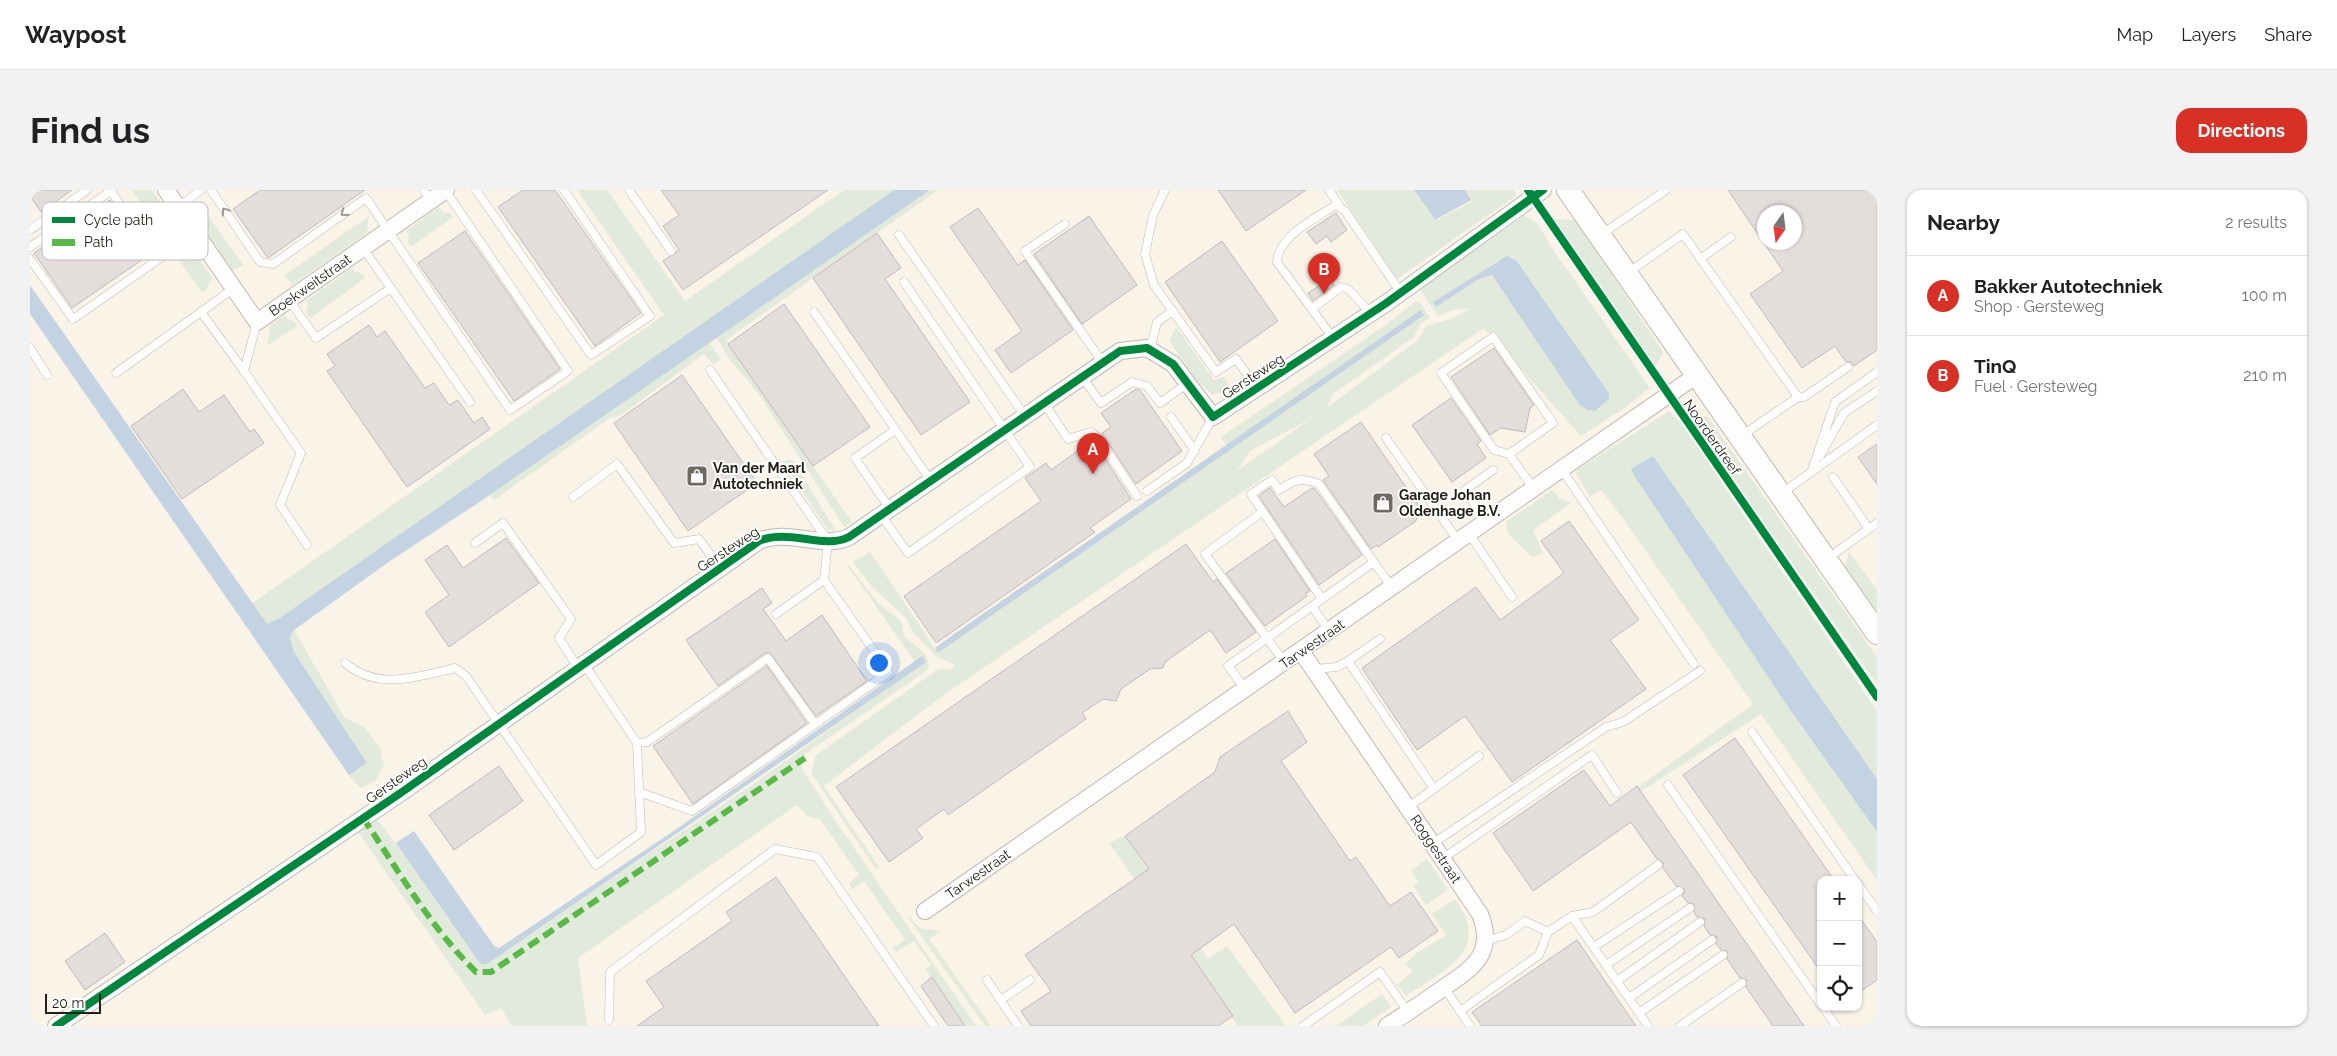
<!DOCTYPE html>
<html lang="en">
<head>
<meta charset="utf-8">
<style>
	body { margin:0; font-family:Raleway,sans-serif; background:#f2f2f2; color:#202124 }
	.controls { position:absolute; right:15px; bottom:15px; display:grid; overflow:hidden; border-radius:10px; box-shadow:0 1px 4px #0004 }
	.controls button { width:45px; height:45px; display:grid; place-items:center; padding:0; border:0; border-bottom:1px solid #e0e0e0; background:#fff; color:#202124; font:25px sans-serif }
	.compass { position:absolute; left:1727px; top:15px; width:45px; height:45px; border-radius:50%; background:#fff; box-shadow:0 1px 4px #0004; rotate:194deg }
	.scale { position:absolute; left:15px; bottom:12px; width:56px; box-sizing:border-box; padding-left:5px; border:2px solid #242017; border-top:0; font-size:14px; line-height:18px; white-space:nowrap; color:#242017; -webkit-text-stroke:4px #fff; paint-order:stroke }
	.you { position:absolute; left:848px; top:472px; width:18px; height:18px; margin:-12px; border:4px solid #fff; border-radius:50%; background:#1a73e8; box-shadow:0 0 0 8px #1a73e833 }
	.badge { display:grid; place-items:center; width:32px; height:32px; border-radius:50%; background:#d93025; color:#fff; font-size:16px; font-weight:700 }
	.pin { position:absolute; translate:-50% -41px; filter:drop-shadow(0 1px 2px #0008) }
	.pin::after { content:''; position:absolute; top:26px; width:18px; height:15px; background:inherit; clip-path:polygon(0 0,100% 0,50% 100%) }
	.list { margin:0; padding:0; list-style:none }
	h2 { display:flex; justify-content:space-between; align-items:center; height:65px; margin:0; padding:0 20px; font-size:21px }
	h2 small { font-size:16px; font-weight:400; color:#757577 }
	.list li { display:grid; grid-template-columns:32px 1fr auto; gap:15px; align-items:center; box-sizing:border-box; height:80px; padding:0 20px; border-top:1px solid #e0e0e0 }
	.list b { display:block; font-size:19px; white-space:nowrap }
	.list p { margin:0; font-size:16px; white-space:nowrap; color:#757577 }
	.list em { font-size:16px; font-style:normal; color:#757577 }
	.icon { flex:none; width:28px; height:28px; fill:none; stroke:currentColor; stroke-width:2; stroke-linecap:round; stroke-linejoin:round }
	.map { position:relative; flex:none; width:1847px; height:836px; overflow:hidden; border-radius:15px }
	header { display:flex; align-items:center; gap:30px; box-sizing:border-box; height:70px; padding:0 25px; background:#fff; border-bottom:1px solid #e0e0e0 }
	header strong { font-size:24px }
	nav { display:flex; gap:28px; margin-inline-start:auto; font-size:18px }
	.intro { display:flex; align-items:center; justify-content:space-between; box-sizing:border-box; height:120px; padding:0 30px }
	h1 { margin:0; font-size:35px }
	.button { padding:12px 22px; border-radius:15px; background:#d93025; color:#fff; font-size:18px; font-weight:700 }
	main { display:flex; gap:30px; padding:0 30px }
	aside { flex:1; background:#fff; border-radius:15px; box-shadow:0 1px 4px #0004 }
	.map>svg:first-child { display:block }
</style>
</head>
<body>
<header>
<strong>Waypost</strong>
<nav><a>Map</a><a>Layers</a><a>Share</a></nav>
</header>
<div class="intro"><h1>Find us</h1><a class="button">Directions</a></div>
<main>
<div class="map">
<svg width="1847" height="836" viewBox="0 0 1847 836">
	<rect width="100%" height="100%" fill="#f9f3e8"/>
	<!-- green -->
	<g fill="#e2ebdb" fill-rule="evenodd">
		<polygon points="102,0 122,0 146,35 141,38 140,46 136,49"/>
		<polygon points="547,0 577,0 655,111 814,0 864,0 248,429 237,434 235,433 221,414 634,125"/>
		<polygon points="900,0 908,0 696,150 822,332 814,337 729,204 700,170 686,147"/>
		<polygon points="1307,0 1384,0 1402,27 1407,30 1441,12 1435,0 1483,0 1487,5 1367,89"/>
		<polygon points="170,14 213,75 203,81 165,27 168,25"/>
		<polygon points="409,17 413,22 420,23 423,27 381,57 378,52 379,45 376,41"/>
		<path d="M1494 25 1507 33 1524 61 1620 198 1593 219 1551 246 1454 138 915 504 794 596 849 677 846 679 781 583 786 565 910 478 920 480 925 475 906 466 882 441 877 429 841 396 823 372 840 362 908 463 1106 325 1104 321 1196 255 1191 247 1354 136 1385 112 1389 111 1400 128 1392 132 1383 148 1304 203 1296 218 1387 151 1397 136 1423 128 1439 119 1423 120 1408 126 1390 99ZM1481 67 1486 70 1579 203V209C1570 217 1563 225 1551 216L1462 85 1449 89 1406 117 1403 112 1467 72ZM1282 228 1207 281 1220 261Z"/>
		<polygon points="339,26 337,38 339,42 262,95 255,85"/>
		<polygon points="1523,29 1546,30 1633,162 1625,177"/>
		<polygon points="164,61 183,89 179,92 177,99 172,103 147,67 152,62 159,65"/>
		<polygon points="322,78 324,82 332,83 335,88 281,128 276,122 278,114 276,111"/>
		<polygon points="255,125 257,129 263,130 267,136 237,156 241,135"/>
		<polygon points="1146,137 1184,190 1194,187 1201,198 1183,205 1168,192 1139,151"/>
		<polygon points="679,152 691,170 683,174 674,164 591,225 580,228 464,310 460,304"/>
		<polygon points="1655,219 1678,227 1847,467 1847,494"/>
		<polygon points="1639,221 1651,233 1847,521 1847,589 1623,267 1758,517 1847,642 1847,690 1731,524 1593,613 1616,650 1617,656 1586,613 1723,514 1592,327 1571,300 1560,307 1545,281"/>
		<polygon points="762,269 806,341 798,340 752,271"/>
		<polygon points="1522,300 1530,309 1541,313 1503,340 1513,363 1502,367 1478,344 1476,332"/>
		<polygon points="1819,362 1847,400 1847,422 1815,377"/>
		<polygon points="816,374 818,374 848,413 871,431 874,446 895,464 899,475 896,481 771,567 772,579 805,630 946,836 936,836 895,779 901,775 884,751 866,762 863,758 875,750 834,691 822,699 819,693 829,685 790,629 777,626 767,615 548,768 557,836 482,836 471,818 455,825 328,642 347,630 366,653 449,772 487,752 725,593 888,476"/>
		<polygon points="264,440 315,528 334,537 350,558 354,576 345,591 331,598 318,585 337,573 264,462 260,448"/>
		<polygon points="1095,646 1178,769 1197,756 1256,836 1208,836 1079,653"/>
		<polygon points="1397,669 1418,700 1396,715 1383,696 1389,692 1381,681"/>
		<path d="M1425 709C1463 761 1415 780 1376 806L1367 795 1382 782 1376 773 1387 763 1416 745 1402 724Z"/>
		<polygon points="875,723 890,738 911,741 899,749 961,836 955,836"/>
		<polygon points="1352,804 1361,817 1333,836 1306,836"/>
	</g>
	<!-- water -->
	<g fill="#c4d3e1">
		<polygon points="864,0 900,0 451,311 360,371 264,440 260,448 264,462 337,573 319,585 0,124 0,95 237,434 248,429"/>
		<polygon points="1384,0 1435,0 1441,10 1405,30"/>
		<polygon points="1477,66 1486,70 1579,203 1579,209 1565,221 1557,220 1549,214 1462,85 1449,89 1406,117 1403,112"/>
		<polygon points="1391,120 1394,125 908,463 905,458 924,444"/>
		<polygon points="1623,266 1847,589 1847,642 1758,517 1603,284 1601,279"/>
		<polygon points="892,466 896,472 457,774 452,774 449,772 366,653 384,641 464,756 469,758 648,638"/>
	</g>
	<!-- building -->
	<g fill="#e3dddc" stroke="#c0bab9" fill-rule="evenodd">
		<polygon points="0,0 42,0 11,22 0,6"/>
		<polygon points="230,0 335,0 238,68 203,19"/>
		<polygon points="493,0 525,0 611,123 565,156 468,17"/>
		<polygon points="631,0 798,0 653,100 633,71 649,60 633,36 649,25"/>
		<polygon points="1188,0 1276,0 1216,41"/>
		<path d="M1698 0H1847V160L1824 176 1821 172H1816L1805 156 1772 178 1720 104 1753 81ZM1734 22H1764V52H1734Z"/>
		<polygon points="80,10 119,65 42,118 4,63"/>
		<polygon points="948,18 988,75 995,70 1043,140 981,183 965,160 992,141 920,37"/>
		<polygon points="1306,23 1317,40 1301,52 1297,46 1286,54 1277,42"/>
		<polygon points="1059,26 1107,95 1052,134 1004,64"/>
		<polygon points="435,41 530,179 484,211 388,73"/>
		<polygon points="847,43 871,78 855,89 940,212 891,245 783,88"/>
		<polygon points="1192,51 1248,131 1190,172 1135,92"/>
		<polygon points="1300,89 1304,95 1283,111 1278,103"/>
		<polygon points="754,114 840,237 783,276 698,154"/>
		<polygon points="339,135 347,147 355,141 395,198 404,193 419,215 428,210 444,233 452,227 460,239 377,297 297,181 305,176 297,164"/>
		<polygon points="1464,158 1504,215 1500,218 1495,242 1471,238 1460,245 1421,187"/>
		<polygon points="652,185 727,293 658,341 584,233"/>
		<polygon points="153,199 169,222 194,205 220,242 224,239 234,253 152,309 101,236"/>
		<polygon points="1106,199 1110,200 1152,261 1106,294 1072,243 1081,237 1071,223"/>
		<polygon points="1421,208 1451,251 1447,254 1456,268 1422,292 1382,235"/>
		<polygon points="1331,232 1389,316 1386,331 1348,357 1347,355 1341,359 1293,290 1299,286 1284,264"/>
		<polygon points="1063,250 1101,309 1060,338 1065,342 906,453 874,406 1011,311 995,288 1016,273 1021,280"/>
		<polygon points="1847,254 1847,294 1828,267"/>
		<polygon points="1240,298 1254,317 1282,298 1285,299 1332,365 1289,395 1229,306"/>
		<polygon points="1539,331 1609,430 1580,450 1616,499 1482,592 1435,526 1387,560 1332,478 1446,397 1470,430 1534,383 1511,351"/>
		<polygon points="476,348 509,393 419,457 395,422 419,405 395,370 417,355 433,378"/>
		<polygon points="1245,349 1280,401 1275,404 1277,406 1235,436 1196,383"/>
		<polygon points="1156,354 1183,392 1187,389 1226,442 1196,463 1180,440 1135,472 1133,478 1120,479 1091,499 1086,511 1073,509 1052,523 1056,529 918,625 914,619 886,639 893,648 859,672 806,597"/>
		<polygon points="732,398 742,413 733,419 756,451 792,425 837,491 786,526 740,463 735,463 688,496 656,450"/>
		<polygon points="737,476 777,533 663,614 623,556"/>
		<polygon points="1258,521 1277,552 1251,571 1320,671 1326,667 1360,716 1381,702 1408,741 1369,768 1361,757 1265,823 1204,734 1161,765 1203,826 1188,836 1001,836 991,821 1021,801 995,765 1119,679 1095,646 1185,582 1190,567"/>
		<polygon points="1705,548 1804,690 1791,690 1791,782 1653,585"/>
		<polygon points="469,576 493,611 424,660 399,625"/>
		<polygon points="1554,580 1580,616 1607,596 1774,836 1743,836 1716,797 1717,790 1710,788 1697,769 1697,761 1691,760 1686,754 1687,747 1680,745 1674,736 1675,729 1667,727 1664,722 1664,714 1658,713 1652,706 1655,701 1653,698 1646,696 1633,678 1633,672 1627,669 1601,632 1503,701 1463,643"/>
		<polygon points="746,687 849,836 607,836 634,817 616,791 702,731 696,722"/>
		<polygon points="1828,725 1847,752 1847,790 1828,803"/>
		<polygon points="75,743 95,772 55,800 35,771"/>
		<polygon points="1547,750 1606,836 1452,836 1442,822"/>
		<polygon points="902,787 935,836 918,836 891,796"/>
	</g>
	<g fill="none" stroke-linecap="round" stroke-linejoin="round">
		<!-- lane casing -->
		<g stroke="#bfbbb2" stroke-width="9">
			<g id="lane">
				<polyline points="181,0 230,72 243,74 336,8 480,220 538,181 415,0"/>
				<polyline points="394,0 401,11"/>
				<polyline points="446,0 561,165 620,126 534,0"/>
				<polyline points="599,0 641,61"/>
				<polyline points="1135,0 1123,25 1115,64 1124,95 1186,182 1206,169 1227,198"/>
				<polyline points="1299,0 1310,17"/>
				<polyline points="81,1 128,69"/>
				<polyline points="148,17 171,0"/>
				<polyline points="1035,34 995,61 1073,173"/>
				<polyline points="0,40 57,0"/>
				<polyline points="1572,44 1636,0"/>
				<polyline points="869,45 995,226"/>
				<polyline points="0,57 82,0"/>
				<polyline points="333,58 440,212"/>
				<polyline points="0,69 43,129 166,43"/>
				<polyline points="1670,69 1701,47"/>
				<polyline points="1599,82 1653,44 1768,207"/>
				<polyline points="204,98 171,122 214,181"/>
				<polyline points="259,110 286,148 361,98"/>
				<polyline points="1282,119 1311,97 1318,99 1341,123"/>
				<polyline points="784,122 901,291"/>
				<polyline points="227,132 214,181 271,263 250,315 277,355"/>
				<path d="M1303 148 1247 72C1248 46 1286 28 1306 15L1315 21 1371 103"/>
				<polyline points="0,158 17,185"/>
				<polyline points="1120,160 1127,132 1143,121"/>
				<polyline points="86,183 171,122"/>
				<polyline points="1052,187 1071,213 1102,192 1117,196 1130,213 1158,193"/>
				<polyline points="1014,213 1038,249 1061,242 1068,247 1107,306"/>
				<polyline points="1141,227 1165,261"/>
				<polyline points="1711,246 1768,207 1774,207 1818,177"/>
				<polyline points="1356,248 1429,352"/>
				<polyline points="1479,264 1464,260 1411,183 1463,147 1523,233 1479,264 1504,299"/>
				<polyline points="1790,266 1814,223 1847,201"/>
				<polyline points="1532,280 1664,474"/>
				<polyline points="1781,283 1805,212 1847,182"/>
				<polyline points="1803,287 1839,339"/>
				<polyline points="1117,301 1157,273 1183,227"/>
				<polyline points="1752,303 1847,235"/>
				<polyline points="543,307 587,274 644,353 669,349 690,378"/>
				<polyline points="860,319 825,268 865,240"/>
				<polyline points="851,325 878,363 1000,277 874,92"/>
				<polyline points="1228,325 1175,364 1255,473"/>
				<polyline points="1457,332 1435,300 1463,280"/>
				<polyline points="1440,345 1482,407"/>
				<polyline points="445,353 473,333 541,429 529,448 548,478"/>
				<polyline points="1798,368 1847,333"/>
				<path d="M1292 409 1221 304 1242 290 1249 300C1266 289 1270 287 1289 294L1362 398"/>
				<polyline points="1282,416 1299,441"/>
				<polyline points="746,424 794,390"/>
				<polyline points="1350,449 1318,471 1404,599"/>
				<path d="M315 473C348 501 387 487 425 478L436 486 566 675 611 642 607 553 554 474"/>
				<polyline points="1284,479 1307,477 1318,471"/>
				<polyline points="1216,500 1198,476 1344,372"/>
				<polyline points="1722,542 1825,690"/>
				<polyline points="607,553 617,552 738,468 785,534"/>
				<polyline points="1638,595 1791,815"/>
				<polyline points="609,602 662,621 859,482 794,390 798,351 680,180"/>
				<polyline points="1377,618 1449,566"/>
				<polyline points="1402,654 1576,537 1593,532 1670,481"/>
				<polyline points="1412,669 1562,565 1587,603"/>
				<polyline points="1828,694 1847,721"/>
				<polyline points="1542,726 1618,836"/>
				<polyline points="1455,751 1476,745 1495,731 1518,742 1542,726 1563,722 1628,675"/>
				<polyline points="1564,757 1649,701"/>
				<polyline points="1576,775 1660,718"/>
				<polyline points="957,790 988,836"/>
				<polyline points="1587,791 1670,732"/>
				<polyline points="1414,797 1440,836"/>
				<polyline points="1599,808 1682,750"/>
				<polyline points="971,810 1000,790"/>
				<polyline points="1793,817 1806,836"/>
				<polyline points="1430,821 1509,765 1518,742"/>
				<polyline points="1609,823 1693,765"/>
				<polyline points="579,830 580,782 745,659 787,667 904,836"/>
				<polyline points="1273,836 1350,782 1378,822"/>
				<polyline points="1650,836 1712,793"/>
			</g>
		</g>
		<!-- street casing -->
		<g stroke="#bfbbb2" stroke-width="18">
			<g id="street">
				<polyline points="136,0 227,132 416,0"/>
				<path d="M1271 461 1450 724C1467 766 1439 780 1409 801 1392 813 1375 824 1357 836"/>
				<polyline points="895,721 1667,185"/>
				<path d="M26 836 372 602 729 351C759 338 793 360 819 347L1090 161 1117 158 1143 174 1183 227 1355 114 1513 0"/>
			</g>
		</g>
		<!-- secondary casing -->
		<g stroke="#bfbbb2" stroke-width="24">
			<polyline id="secondary" points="1538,0 1847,443"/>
		</g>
		<!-- lane -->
		<use href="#lane" stroke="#fefdfc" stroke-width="8"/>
		<!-- street -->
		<use href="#street" stroke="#fefdfc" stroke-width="16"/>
		<!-- secondary -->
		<use href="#secondary" stroke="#fefdfc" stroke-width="22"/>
		<!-- quiet -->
		<path stroke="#58b947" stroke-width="6" stroke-dasharray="12 6" stroke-linecap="butt" d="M333 628C368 680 401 738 446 782H461L775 568"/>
		<!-- cycleway casing -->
		<g stroke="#fff" stroke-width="11">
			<g id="cycleway">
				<polyline points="1498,0 1847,507"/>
				<path d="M26 836 372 602 729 351C759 338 793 360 819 347L1090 161 1117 158 1143 174 1183 227 1355 114 1513 0"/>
			</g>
		</g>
		<!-- cycleway -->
		<use href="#cycleway" stroke="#00873e" stroke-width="8"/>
	</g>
	<!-- one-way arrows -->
	<defs><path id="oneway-chevron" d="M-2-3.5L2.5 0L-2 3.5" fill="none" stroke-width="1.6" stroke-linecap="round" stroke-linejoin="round" transform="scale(1.25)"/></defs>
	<g stroke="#9c9a95">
		<use href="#oneway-chevron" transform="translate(195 21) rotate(-124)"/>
		<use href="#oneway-chevron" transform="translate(314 23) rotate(144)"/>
	</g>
	<!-- icons -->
	<defs>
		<g id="shop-square" transform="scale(1.125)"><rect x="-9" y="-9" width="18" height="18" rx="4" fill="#6f6a60" stroke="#fff"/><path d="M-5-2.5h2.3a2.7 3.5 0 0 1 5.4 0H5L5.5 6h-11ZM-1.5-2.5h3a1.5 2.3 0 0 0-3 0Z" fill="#fff"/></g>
	</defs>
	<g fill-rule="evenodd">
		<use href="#shop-square" x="667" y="286"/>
		<use href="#shop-square" x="1353" y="313"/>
	</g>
	<g text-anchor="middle" stroke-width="4" stroke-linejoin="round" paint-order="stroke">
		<!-- street labels -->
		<g font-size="14" fill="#242017" stroke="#fff">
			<text transform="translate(280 95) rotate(-35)" y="5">Boekweitstraat</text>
			<text transform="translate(1223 186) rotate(-33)" y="5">Gersteweg</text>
			<text transform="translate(1682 247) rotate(55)" y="5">Noorderdreef</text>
			<text transform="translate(698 359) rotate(-33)" y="5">Gersteweg</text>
			<text transform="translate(1282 454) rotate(-35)" y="5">Tarwestraat</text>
			<text transform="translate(366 590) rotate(-35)" y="5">Gersteweg</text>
			<text transform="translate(1406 659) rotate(56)" y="5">Roggestraat</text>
			<text transform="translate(948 684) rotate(-35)" y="5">Tarwestraat</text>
		</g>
		<!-- poi labels -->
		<g font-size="14" font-weight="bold" fill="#242017" stroke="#fff" text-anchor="start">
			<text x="683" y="283">Van der Maarl<tspan x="683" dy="16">Autotechniek</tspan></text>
			<text x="1369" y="310">Garage Johan<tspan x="1369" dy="16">Oldenhage B.V.</tspan></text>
		</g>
	</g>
	<!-- legend -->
	<rect x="12" y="12" width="166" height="58" rx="8" fill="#fff" stroke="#bdbcb9" stroke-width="1"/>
	<rect x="22" y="27" width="23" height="6" fill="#00873e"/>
	<rect x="22" y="49" width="23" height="7" fill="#58b947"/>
	<g font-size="14" fill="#242017">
		<text x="54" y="35">Cycle path</text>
		<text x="54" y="57">Path</text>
	</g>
</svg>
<div class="controls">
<button>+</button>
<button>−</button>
<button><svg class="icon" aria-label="locate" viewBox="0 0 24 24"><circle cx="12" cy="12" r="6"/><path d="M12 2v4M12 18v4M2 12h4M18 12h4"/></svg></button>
</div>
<svg class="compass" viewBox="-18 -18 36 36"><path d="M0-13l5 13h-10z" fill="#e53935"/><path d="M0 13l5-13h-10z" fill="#757577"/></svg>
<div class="scale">20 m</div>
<div class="you"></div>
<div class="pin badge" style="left:1063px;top:284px">A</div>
<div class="pin badge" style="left:1294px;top:104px">B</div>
</div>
<aside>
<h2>Nearby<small>2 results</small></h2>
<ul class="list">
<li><span class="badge">A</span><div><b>Bakker Autotechniek</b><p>Shop · Gersteweg</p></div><em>100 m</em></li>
<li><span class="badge">B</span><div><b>TinQ</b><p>Fuel · Gersteweg</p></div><em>210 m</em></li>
</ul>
</aside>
</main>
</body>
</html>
